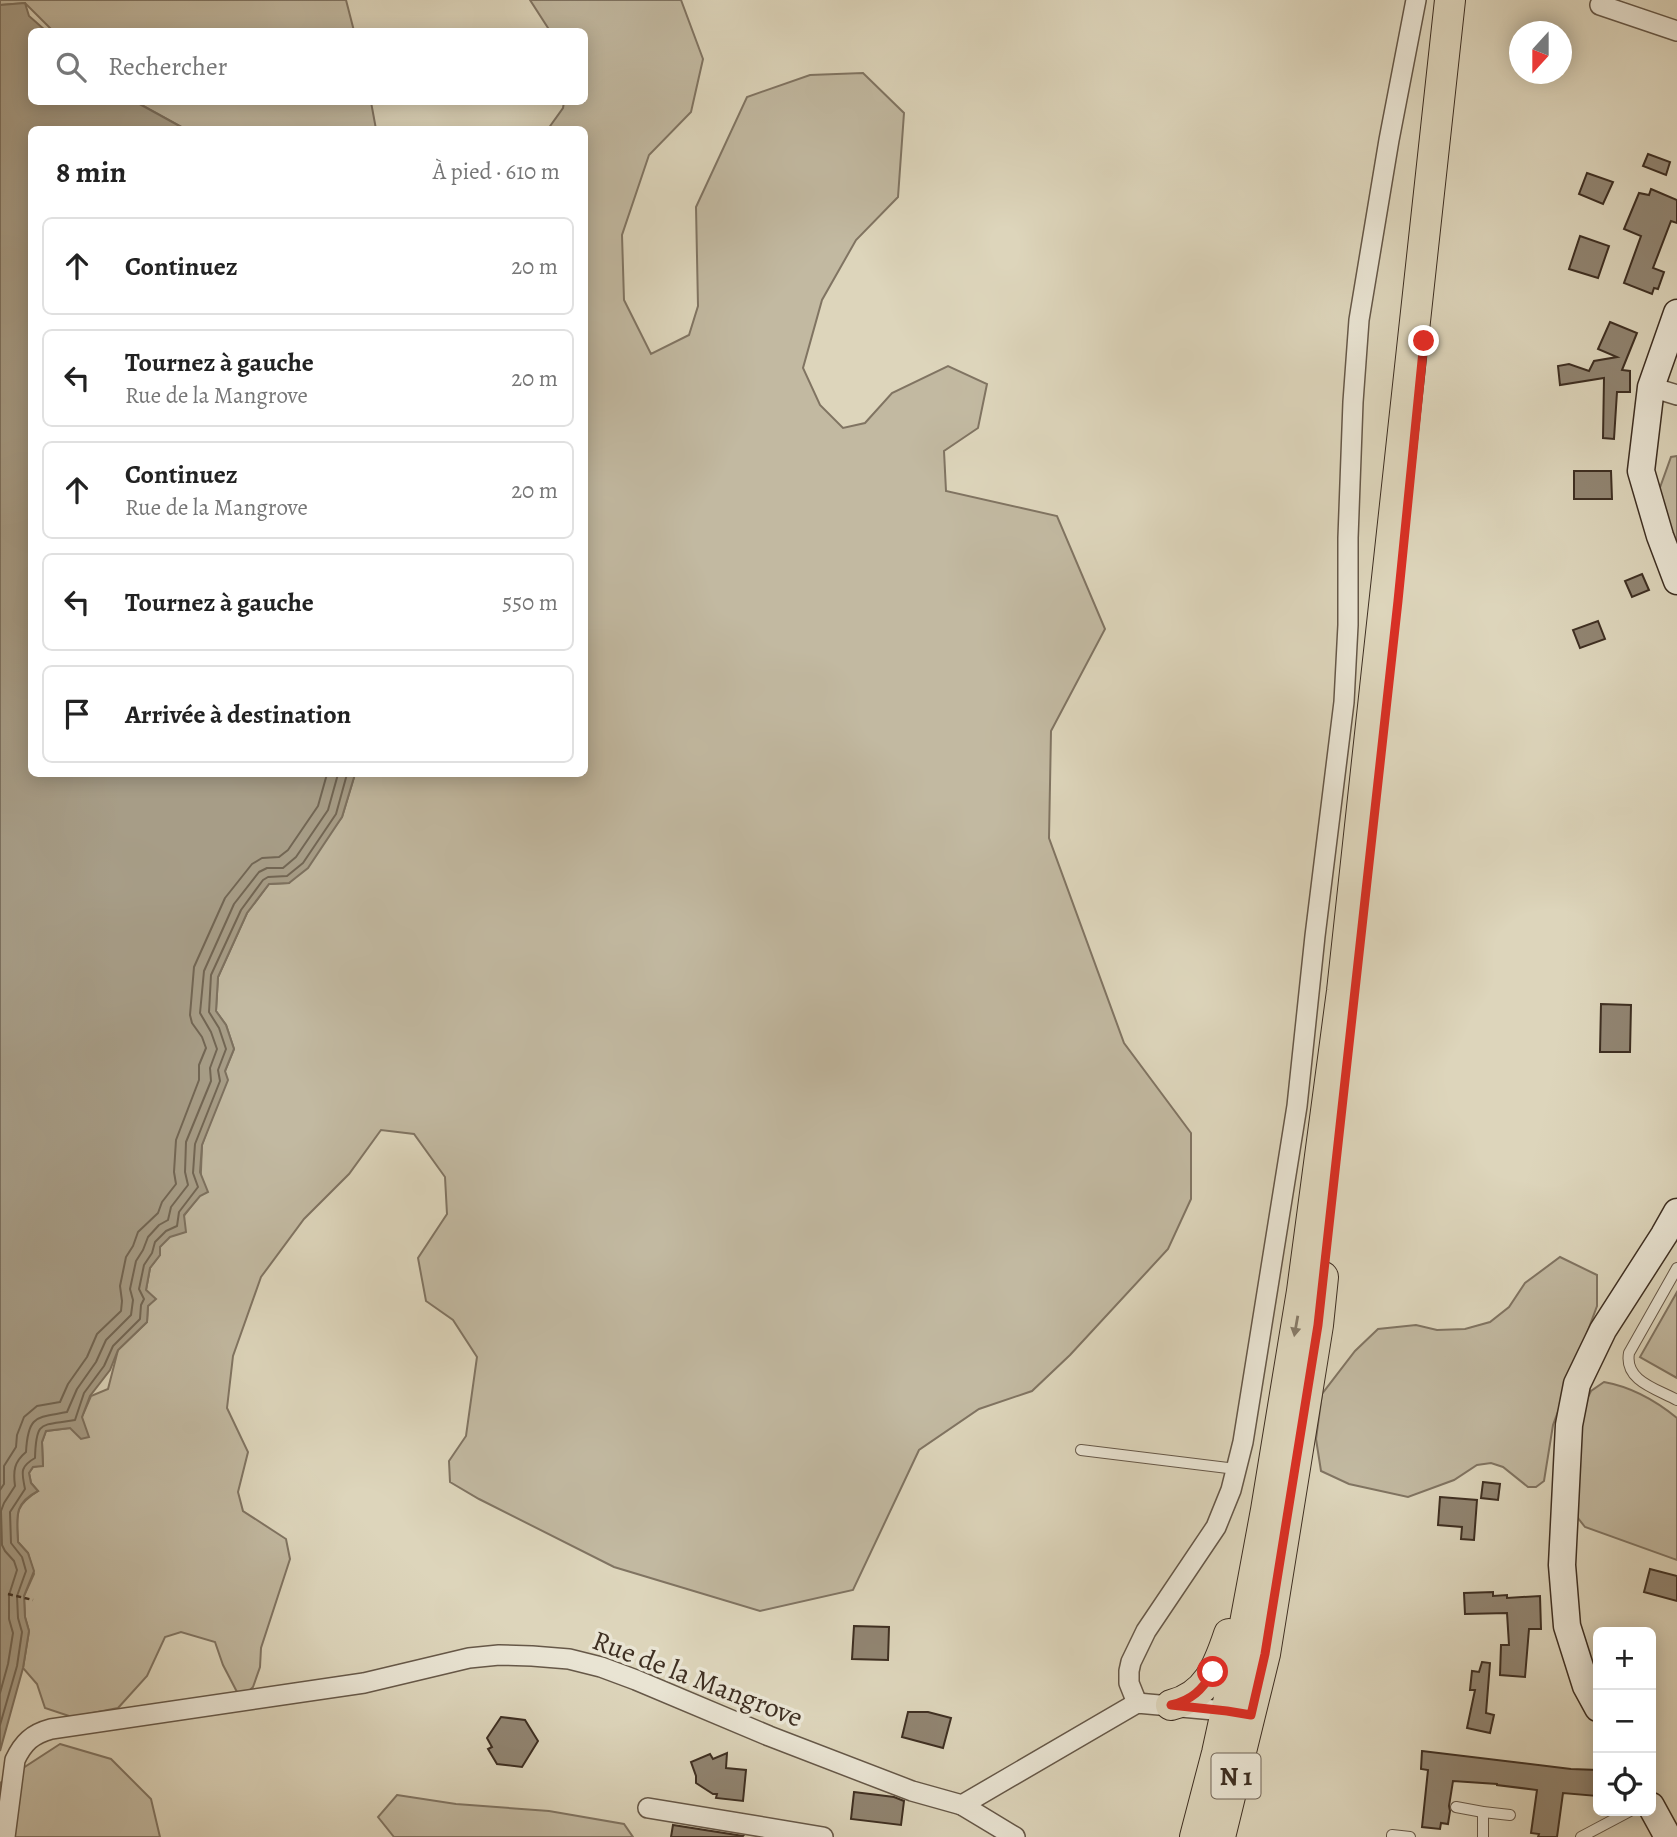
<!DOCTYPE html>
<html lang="fr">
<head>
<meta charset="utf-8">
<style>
	body { margin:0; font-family:Alegreya,serif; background:#f2f2f2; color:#222 }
	.controls { position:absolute; right:21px; bottom:21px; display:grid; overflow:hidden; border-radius:10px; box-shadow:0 4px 18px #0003 }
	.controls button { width:63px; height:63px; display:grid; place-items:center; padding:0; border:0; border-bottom:2px solid #e0e0e0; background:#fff; color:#222; font:35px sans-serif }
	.compass { position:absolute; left:1509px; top:21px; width:63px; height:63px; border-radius:50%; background:#fff; box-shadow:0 4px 18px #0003; rotate:201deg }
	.stop { position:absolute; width:21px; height:21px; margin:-16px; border:5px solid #d93025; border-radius:50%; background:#fff }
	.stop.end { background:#d93025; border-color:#fff; box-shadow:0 2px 7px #0008 }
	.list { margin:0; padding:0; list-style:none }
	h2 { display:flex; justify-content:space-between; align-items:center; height:91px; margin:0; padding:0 28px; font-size:30px }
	h2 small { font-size:23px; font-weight:400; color:#767676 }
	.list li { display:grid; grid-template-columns:46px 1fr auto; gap:21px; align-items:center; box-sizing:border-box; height:98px; margin:0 14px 14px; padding:0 14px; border:2px solid #e0e0e0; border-radius:10px }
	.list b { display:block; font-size:26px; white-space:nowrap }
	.list p { margin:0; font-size:23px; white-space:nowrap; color:#767676 }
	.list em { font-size:23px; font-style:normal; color:#767676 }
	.icon { flex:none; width:38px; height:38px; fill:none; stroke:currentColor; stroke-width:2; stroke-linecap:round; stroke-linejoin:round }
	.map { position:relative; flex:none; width:1677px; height:1837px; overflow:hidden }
	.search { position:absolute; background:#fff; box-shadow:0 4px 18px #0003; left:28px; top:28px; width:560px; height:77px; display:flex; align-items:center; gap:18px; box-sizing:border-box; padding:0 24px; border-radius:10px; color:#767676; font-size:26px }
	.panel { position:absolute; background:#fff; box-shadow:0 4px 18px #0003; left:28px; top:126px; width:560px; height:651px; border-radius:10px }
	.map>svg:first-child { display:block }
</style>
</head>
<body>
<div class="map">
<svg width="1677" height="1837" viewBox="0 0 1677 1837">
	<rect width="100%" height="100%" fill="#ddd5bb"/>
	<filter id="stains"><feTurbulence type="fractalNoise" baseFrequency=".00286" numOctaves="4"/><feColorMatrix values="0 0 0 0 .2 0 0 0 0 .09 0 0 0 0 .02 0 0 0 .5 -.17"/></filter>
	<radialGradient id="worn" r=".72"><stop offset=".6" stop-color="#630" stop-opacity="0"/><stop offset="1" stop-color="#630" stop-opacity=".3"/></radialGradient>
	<!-- green -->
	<g fill="#c2b9a1" stroke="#807462" stroke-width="2">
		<polygon points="0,0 346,0 354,31 53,31 25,3 0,5"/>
		<path d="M530 0H681L703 59 691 112 649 155 622 235 624 300 651 354 689 335 698 306 696 207 747 97 810 75 863 73 904 113 898 197 856 240 822 300 803 368 820 405 843 428 865 423 892 393 948 366 987 384 978 428 944 451 946 491 1057 516 1105 629 1051 731 1049 838 1124 1043 1191 1133V1199L1168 1249 1070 1355 1032 1391 979 1409 919 1450 853 1590 760 1611 614 1567 479 1499 450 1482 449 1461 466 1436 477 1357 453 1320 426 1301 418 1258 447 1214 445 1177 414 1134 381 1130 349 1174 304 1219 261 1277 233 1356 227 1408 248 1452 238 1492 243 1511 286 1539 290 1559 261 1648 260 1667 253 1687 248 1692H237L223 1665 215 1642 181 1632 165 1637 147 1676 118 1708 72 1717 45 1708 37 1684 23 1668 29 1631 25 1617 24 1596 34 1574 28 1553 18 1542C17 1514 13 1507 38 1491L31 1483 29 1473 33 1467 43 1465 42 1442 46 1431 70 1428 82 1417 91 1396 108 1389 118 1350 147 1322 148 1306 155 1299 146 1290 150 1268 160 1255V1247L200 1195 202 1145 212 1117 225 1071 234 1049 226 1025 216 1011 218 977 247 913 269 884 289 883 342 817 355 774H584V130L548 129 563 108 564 102H584V32L550 31Z"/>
		<polygon points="136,102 371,102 376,129 185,129"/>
		<polygon points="1677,456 1677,554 1658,493 1671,457"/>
		<polygon points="1560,1257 1597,1275 1597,1306 1553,1425 1544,1481 1536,1487 1528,1487 1503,1467 1491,1463 1477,1465 1454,1480 1408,1497 1349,1484 1321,1471 1316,1439 1322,1394 1355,1351 1378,1329 1416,1325 1437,1330 1465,1329 1490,1322 1509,1307 1525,1283"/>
		<polygon points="1677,1292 1677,1378 1640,1357"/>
		<path d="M1604 1382C1632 1387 1655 1400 1677 1418V1560L1585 1527 1574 1513 1580 1413 1591 1391Z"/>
		<polygon points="60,1744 111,1759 151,1799 160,1837 0,1837 0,1783"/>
		<polygon points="397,1795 456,1804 549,1811 624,1824 633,1837 394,1837 378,1817"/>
	</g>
	<!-- water -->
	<path fill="#a79d87" stroke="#7d715f" stroke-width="2" d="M25 3 29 16 45 30 32 32V102H136L185 129 32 130V774H355L342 817 308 868 289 883 269 884 247 913 218 977 216 1011 226 1025 234 1049 225 1071 228 1080 202 1145 200 1172 208 1192 200 1196 184 1215 186 1232 170 1237 160 1247V1255L150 1268 146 1290 156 1299 148 1306 147 1322 118 1350 110 1370 90 1396 82 1417 89 1437 81 1439 70 1428 46 1431 42 1442 43 1466 33 1467 29 1473 31 1483 38 1491C13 1504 17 1517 18 1542L28 1553 34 1571 24 1596 25 1617 29 1631 23 1668 0 1751V5Z"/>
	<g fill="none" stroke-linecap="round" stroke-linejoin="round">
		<!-- shore -->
		<g stroke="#726654" stroke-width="2">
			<polyline points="0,1490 4,1484 4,1466 16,1447 17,1435 24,1417 37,1406 60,1402 68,1384 87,1357 97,1334 121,1311 122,1301 120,1286 126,1257 133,1246 138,1232 158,1213 162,1202 176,1184 174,1172 176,1140 199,1080 199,1065 206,1048 202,1037 192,1023 190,1015 194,967 225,898 252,864 262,858 279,857 288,850 318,806 327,774"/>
			<path d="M0 1693 8 1664 13 1633 9 1619V1595L17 1570 14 1561 5 1551 2 1545 1 1511 4 1503 15 1486C13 1471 14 1462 26 1452 28 1414 37 1418 67 1412L77 1389 96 1362 106 1340 131 1315 133 1300 130 1289 136 1261 143 1250 148 1237 159 1225 168 1220 171 1207 188 1185 185 1172 186 1142 211 1081 210 1068 217 1049 211 1032 200 1013 204 971 234 904 259 872 267 868H283L296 857 328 810 338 774"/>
			<path d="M0 1725 17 1666 22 1632 18 1618 17 1596 26 1571 22 1557 11 1543 10 1512 25 1489C22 1473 19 1467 35 1458 36 1419 41 1426 75 1420L84 1393 104 1366 113 1346 140 1319 141 1305 144 1299 139 1289 144 1265 152 1253 155 1242 166 1231 177 1226 179 1212 198 1187 193 1173 195 1144 220 1081 218 1070 226 1049 219 1028 209 1012 211 975 241 910 263 880 268 877 287 876 303 863 336 814 347 774"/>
		</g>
	</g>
	<!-- building -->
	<g fill="#918572" stroke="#3e2f22" stroke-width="2">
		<polygon points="1648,154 1670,162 1666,175 1643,166"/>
		<polygon points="1587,173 1613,182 1603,204 1579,194"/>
		<polygon points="1651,189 1677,200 1677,223 1671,221 1653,268 1664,272 1658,289 1654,288 1652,294 1624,283 1641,236 1624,229 1639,193 1649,195"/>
		<polygon points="1580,236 1609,246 1598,278 1569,269"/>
		<polygon points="1610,322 1637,333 1622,370 1630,371 1630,392 1617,392 1614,439 1603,438 1604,378 1560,385 1558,366 1569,364 1589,371 1594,361 1617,357 1598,349"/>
		<polygon points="1574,471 1611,471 1612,499 1574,499"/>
		<polygon points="1642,574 1649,590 1632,597 1625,581"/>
		<polygon points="1598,621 1605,639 1580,648 1573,630"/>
		<polygon points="1601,1004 1631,1005 1630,1052 1600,1052"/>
		<polygon points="1483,1482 1500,1484 1498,1500 1481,1498"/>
		<polygon points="1440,1497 1477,1500 1474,1540 1461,1539 1462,1527 1438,1525"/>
		<polygon points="1650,1569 1677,1576 1677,1601 1644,1592"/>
		<polygon points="1493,1592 1493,1596 1507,1595 1507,1598 1540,1596 1541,1629 1529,1629 1525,1677 1500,1675 1501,1645 1509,1645 1507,1613 1465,1614 1464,1593"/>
		<polygon points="854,1626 889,1627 888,1660 852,1659"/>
		<polygon points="1482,1662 1490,1663 1486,1713 1494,1715 1490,1733 1467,1728 1475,1690 1470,1690 1472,1671 1479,1672"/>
		<polygon points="908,1712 928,1712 951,1718 943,1748 902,1737"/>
		<polygon points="501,1717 525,1720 538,1741 522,1767 497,1764 488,1749 492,1747 487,1738"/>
		<polygon points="1422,1751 1571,1769 1598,1770 1597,1796 1563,1793 1557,1837 1538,1837 1539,1834 1531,1833 1537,1790 1497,1785 1497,1784 1453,1781 1449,1806 1450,1811 1448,1824 1441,1823 1440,1829 1422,1827 1428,1770 1421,1769"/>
		<polygon points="727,1753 726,1768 746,1770 743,1801 716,1798 717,1794 713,1794 696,1783 696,1776 691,1762 710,1754 713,1759"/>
		<polygon points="854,1792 894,1797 904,1801 901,1825 851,1819"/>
		<polygon points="673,1825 743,1836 742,1837 671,1837"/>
	</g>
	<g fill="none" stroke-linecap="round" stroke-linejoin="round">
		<!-- service casing -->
		<g stroke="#665848" stroke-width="12">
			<g id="service">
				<path d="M1677 1268 1629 1353C1624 1381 1657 1389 1677 1400"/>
				<polyline points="1081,1450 1236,1469"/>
				<polyline points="1456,1807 1483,1812 1510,1815"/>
				<polyline points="1392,1837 1392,1835 1410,1837"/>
				<polyline points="1483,1837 1483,1812"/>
				<polyline points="1581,1837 1630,1811"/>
			</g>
		</g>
		<!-- minor casing -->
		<g stroke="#665848" stroke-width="22">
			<g id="minor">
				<polyline points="1600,5 1677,31"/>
				<polyline points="1651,387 1677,395"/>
				<polyline points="1137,1703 1129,1683 1129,1671 1131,1662 1146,1631 1216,1527 1231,1490 1243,1442 1297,1106 1315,936 1344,702 1348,625 1348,538 1353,402 1359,320 1389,140 1416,0"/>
				<polyline points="962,1805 1015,1837"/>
				<polyline points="648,1808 823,1837"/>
				<path d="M5 1837 15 1760C23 1743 32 1734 51 1729L364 1683 469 1658 499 1655 532 1656 569 1659 601 1667 636 1680 769 1736 912 1791 962 1805 1137 1703 1236 1712"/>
			</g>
		</g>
		<!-- secondary casing -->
		<g stroke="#3e2f22" stroke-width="29">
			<g id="secondary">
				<polyline points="1677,313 1651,387 1641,471 1660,536 1677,581"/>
				<polyline points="1598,1708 1586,1686 1567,1626 1562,1565 1569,1425 1577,1384 1603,1330 1664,1235 1677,1212"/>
				<polyline points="1651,1806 1668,1837"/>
			</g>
		</g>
		<!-- primary casing -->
		<g stroke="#3e2f22" stroke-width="32">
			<g id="primary">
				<path d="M1171 1705C1207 1696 1218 1667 1229 1634"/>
				<polyline points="1195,1837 1217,1753 1243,1634 1266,1510 1302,1291 1342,991 1450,0"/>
				<polyline points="1220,1837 1265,1654 1318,1325 1323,1277"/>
			</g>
		</g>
		<!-- path -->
		<polyline stroke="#3e2f22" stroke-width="2.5" stroke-dasharray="5 3.5" stroke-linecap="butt" points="8,1594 33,1600"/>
		<!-- service -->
		<use href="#service" stroke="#e9e4d3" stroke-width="10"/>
		<!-- minor -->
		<use href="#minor" stroke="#e9e4d3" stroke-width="19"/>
		<!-- secondary -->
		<use href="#secondary" stroke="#e9e4d3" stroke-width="26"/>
		<!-- primary -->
		<use href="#primary" stroke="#ddd5bb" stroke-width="30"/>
	</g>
	<!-- one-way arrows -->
	<defs><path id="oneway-solid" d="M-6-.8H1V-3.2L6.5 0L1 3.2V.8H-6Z" transform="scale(1.75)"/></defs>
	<use fill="#867a67" href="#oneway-solid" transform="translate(1296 1326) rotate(100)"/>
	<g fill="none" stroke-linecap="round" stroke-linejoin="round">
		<!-- route -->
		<path stroke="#d93025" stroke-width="9" d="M1213 1672C1202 1690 1192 1700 1171 1705L1227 1711 1251 1715 1265 1654 1318 1325 1398 601 1424 341"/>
	</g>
	<g text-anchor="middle" stroke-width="7" stroke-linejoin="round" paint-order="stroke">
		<!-- shield labels -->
		<rect fill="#e9e4d3" stroke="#716557" stroke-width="2" x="1211.5" y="1753.5" width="49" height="45" rx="5"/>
		<g font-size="26" font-weight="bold" fill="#3e2f22">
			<text x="1236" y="1785">N 1</text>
		</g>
		<!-- street labels -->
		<g font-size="28" fill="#3e2f22" stroke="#e9e4d3">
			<text transform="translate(698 1678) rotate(21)" y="10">Rue de la Mangrove</text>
		</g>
	</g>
	<rect width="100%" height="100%" filter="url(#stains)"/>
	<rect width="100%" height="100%" fill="url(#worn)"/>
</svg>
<div class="controls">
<button>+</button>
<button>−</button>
<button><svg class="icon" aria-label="locate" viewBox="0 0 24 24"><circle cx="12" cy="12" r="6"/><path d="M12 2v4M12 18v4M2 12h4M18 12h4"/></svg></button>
</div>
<svg class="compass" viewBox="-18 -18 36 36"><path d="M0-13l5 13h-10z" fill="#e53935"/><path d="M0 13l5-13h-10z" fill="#767676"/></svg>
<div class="stop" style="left:1213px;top:1672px"></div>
<div class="stop end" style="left:1424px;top:341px"></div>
<div class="search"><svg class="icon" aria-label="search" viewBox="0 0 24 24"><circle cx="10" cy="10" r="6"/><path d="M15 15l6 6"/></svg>Rechercher</div>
<section class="panel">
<h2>8 min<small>À pied · 610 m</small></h2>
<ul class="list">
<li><svg class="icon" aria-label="ahead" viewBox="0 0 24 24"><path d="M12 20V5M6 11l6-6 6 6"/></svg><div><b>Continuez</b></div><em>20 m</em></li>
<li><svg class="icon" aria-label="left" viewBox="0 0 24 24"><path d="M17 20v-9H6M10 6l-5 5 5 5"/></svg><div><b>Tournez à gauche</b><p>Rue de la Mangrove</p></div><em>20 m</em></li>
<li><svg class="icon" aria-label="ahead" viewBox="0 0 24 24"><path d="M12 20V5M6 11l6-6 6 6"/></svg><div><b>Continuez</b><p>Rue de la Mangrove</p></div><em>20 m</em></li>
<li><svg class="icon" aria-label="left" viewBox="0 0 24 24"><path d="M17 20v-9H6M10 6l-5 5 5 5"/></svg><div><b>Tournez à gauche</b></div><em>550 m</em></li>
<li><svg class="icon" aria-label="arrive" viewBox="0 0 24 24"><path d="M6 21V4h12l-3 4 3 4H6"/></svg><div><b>Arrivée à destination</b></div></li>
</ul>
</section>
</div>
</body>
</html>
